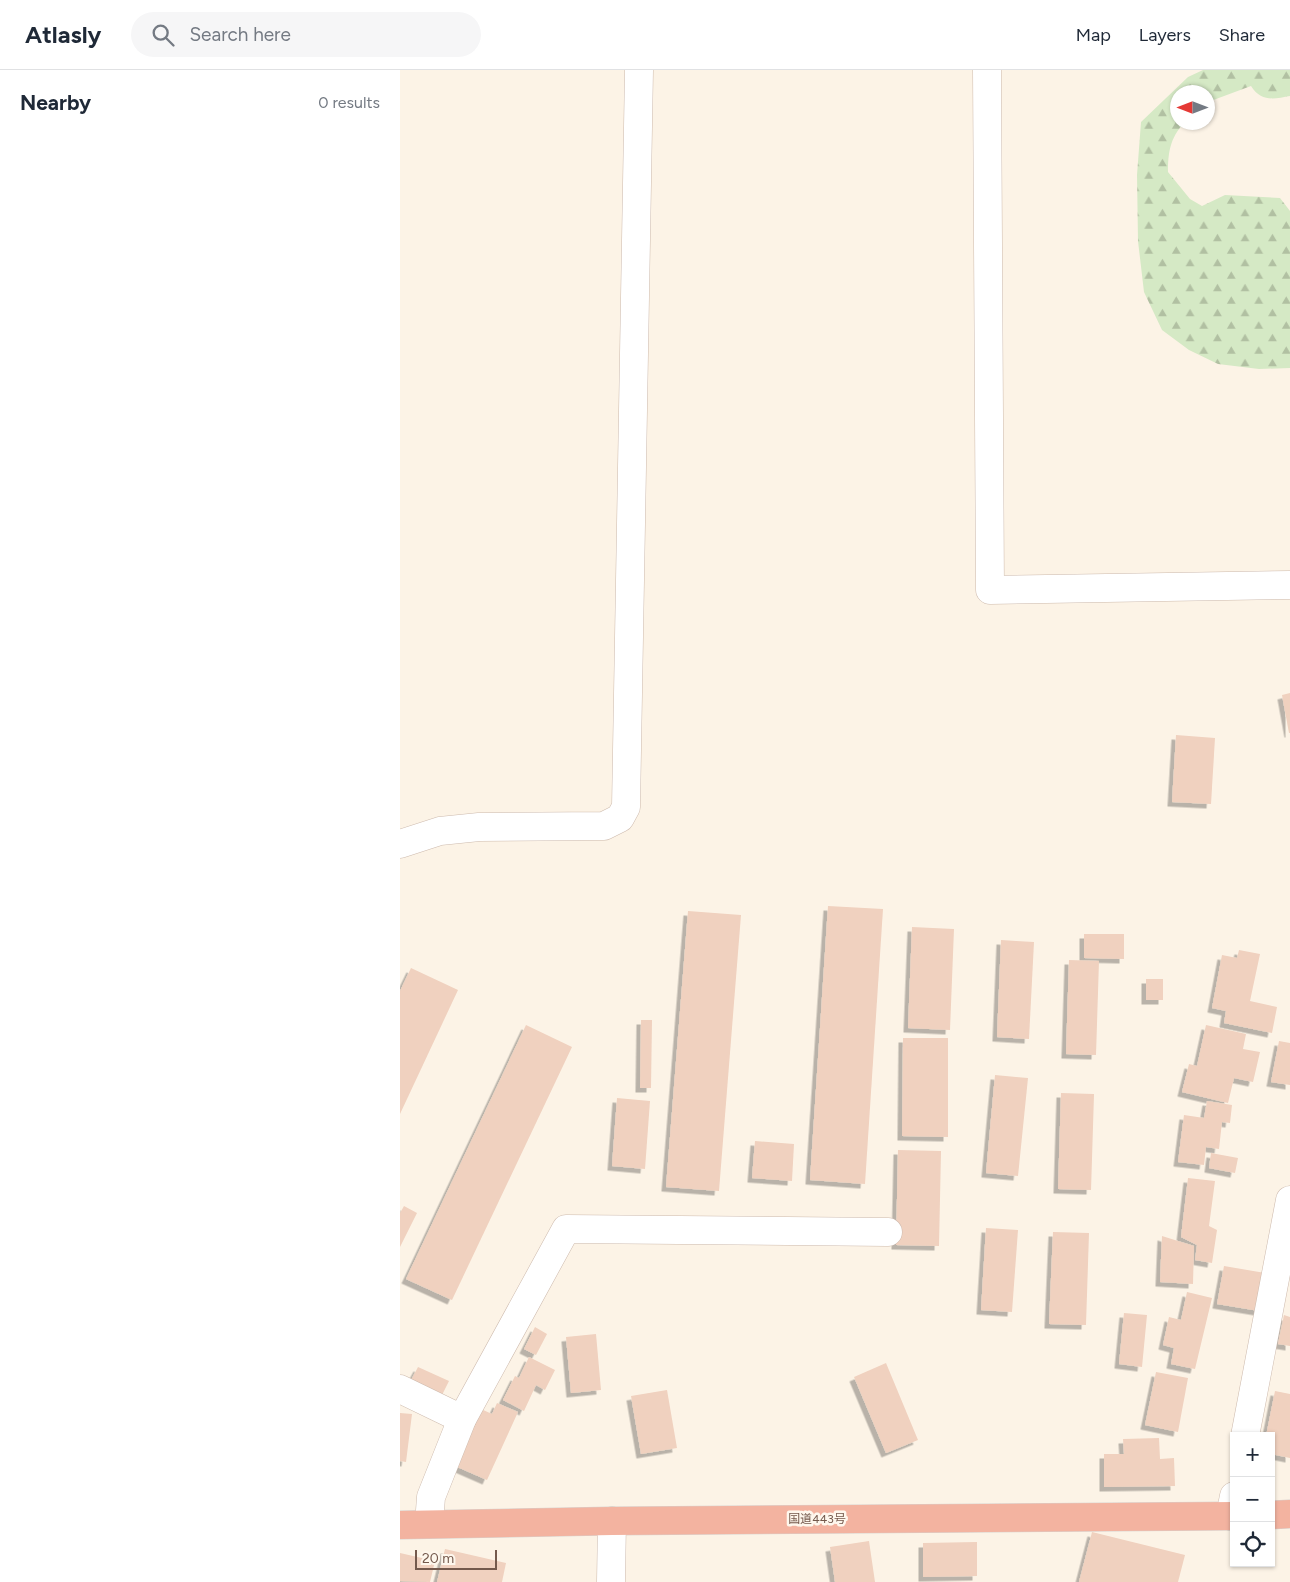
<!DOCTYPE html>
<html lang="en">
<head>
<meta charset="utf-8">
<style>
	body { margin:0; font-family:Figtree,"Noto Sans JP",sans-serif; background:#f6f6f7; color:#1f2937 }
	.controls { position:absolute; right:15px; bottom:15px; display:grid; overflow:hidden; border-radius:0px; box-shadow:0 1px 4px #0004 }
	.controls button { width:45px; height:45px; display:grid; place-items:center; padding:0; border:0; border-bottom:1px solid #e0e1e3; background:#fff; color:#1f2937; font:25px sans-serif }
	.compass { position:absolute; left:770px; top:15px; width:45px; height:45px; border-radius:50%; background:#fff; box-shadow:0 1px 4px #0004; rotate:270deg }
	.scale { position:absolute; left:15px; bottom:12px; width:82px; box-sizing:border-box; padding-left:5px; border:2px solid #74594c; border-top:0; font-size:14px; line-height:18px; white-space:nowrap; color:#74594c; -webkit-text-stroke:4px #fef7ed; paint-order:stroke }
	.list { margin:0; padding:0; list-style:none }
	h2 { display:flex; justify-content:space-between; align-items:center; height:65px; margin:0; padding:0 20px; font-size:21px }
	h2 small { font-size:16px; font-weight:400; color:#747a83 }
	.icon { flex:none; width:28px; height:28px; fill:none; stroke:currentColor; stroke-width:2; stroke-linecap:round; stroke-linejoin:round }
	.map { position:relative; flex:none; width:890px; height:1512px; overflow:hidden }
	header { display:flex; align-items:center; gap:30px; box-sizing:border-box; height:70px; padding:0 25px; background:#fff; border-bottom:1px solid #e0e1e3 }
	header strong { font-size:24px }
	nav { display:flex; gap:28px; margin-inline-start:auto; font-size:18px }
	.search { width:350px; height:45px; background:#f6f6f7; display:flex; align-items:center; gap:12px; box-sizing:border-box; padding:0 18px; border-radius:28px; color:#747a83; font-size:19px }
	main { display:flex }
	aside { flex:1; background:#fff }
	.map>svg:first-child { display:block }
</style>
</head>
<body>
<header>
<strong>Atlasly</strong>
<div class="search"><svg class="icon" aria-label="search" viewBox="0 0 24 24"><circle cx="10" cy="10" r="6"/><path d="M15 15l6 6"/></svg>Search here</div>
<nav><a>Map</a><a>Layers</a><a>Share</a></nav>
</header>
<main>
<aside>
<h2>Nearby<small>0 results</small></h2>
<ul class="list">
</ul>
</aside>
<div class="map">
<svg width="890" height="1512" viewBox="0 0 890 1512">
	<defs>
		<pattern id="forest-firs" width="22" height="20" patternUnits="userSpaceOnUse" patternTransform="scale(1.25)"><rect width="22" height="20" fill="#d5e9c5"/><path d="M5 1l3.5 6h-7zM16 11l3.5 6h-7z" fill="#b1c0a2"/></pattern>
		<filter id="shadow"><feDropShadow dx="-4.5" dy="4.5" stdDeviation="0" flood-color="#0004"/></filter>
	</defs>
	<rect width="100%" height="100%" fill="#fcf3e6"/>
	<!-- forest -->
	<path fill="url(#forest-firs)" d="M803 0H890V26C874 29 861 32 851 16L808 32V22H778V52L784 53C770 68 768 83 768 102L790 129 802 136 825 125 880 128 890 141V298L859 299 818 294 789 280 762 260 744 222 738 171 737 105 741 52 788 7Z"/>
	<!-- building -->
	<g fill="#f0d1bf" filter="url(#shadow)">
		<polygon points="890,623 890,663 889,663 882,625"/>
		<polygon points="776,665 815,668 811,734 772,732"/>
		<polygon points="428,836 483,839 465,1114 410,1110"/>
		<polygon points="288,841 341,845 319,1121 266,1117"/>
		<polygon points="512,857 554,859 550,960 508,958"/>
		<polygon points="684,864 724,864 724,889 684,888"/>
		<polygon points="601,870 634,872 629,969 597,967"/>
		<polygon points="839,880 860,884 850,931 877,937 872,963 824,953 826,941 812,938 822,885 837,888"/>
		<polygon points="669,890 699,891 696,985 666,984"/>
		<polygon points="11,898 58,920 0,1044 0,921"/>
		<rect x="746" y="909" width="17" height="21"/>
		<polygon points="241,950 252,950 251,1018 240,1018"/>
		<polygon points="126,955 172,977 52,1230 6,1209"/>
		<polygon points="806,955 846,964 843,979 860,982 853,1012 834,1008 828,1033 782,1022 789,994 797,996"/>
		<polygon points="503,968 548,968 548,1067 502,1066"/>
		<polygon points="879,971 890,973 890,1015 871,1012"/>
		<polygon points="595,1005 628,1008 618,1106 586,1103"/>
		<polygon points="661,1023 694,1024 691,1120 658,1119"/>
		<polygon points="217,1028 250,1031 245,1099 212,1096"/>
		<polygon points="807,1031 832,1035 830,1053 822,1052 819,1079 806,1077 804,1095 778,1092 784,1045 804,1048"/>
		<polygon points="355,1071 394,1074 392,1111 352,1108"/>
		<polygon points="498,1080 541,1081 539,1176 496,1175"/>
		<polygon points="811,1083 838,1088 835,1103 809,1098"/>
		<polygon points="788,1108 815,1111 809,1156 817,1160 812,1193 795,1190 797,1175 781,1167"/>
		<polygon points="4,1136 17,1143 0,1177 0,1143"/>
		<polygon points="586,1158 618,1160 612,1242 581,1240"/>
		<polygon points="653,1162 689,1163 686,1255 649,1254"/>
		<polygon points="762,1166 794,1176 793,1214 760,1212"/>
		<polygon points="824,1196 865,1203 859,1241 817,1234"/>
		<polygon points="787,1222 812,1228 795,1299 771,1294 774,1278 763,1275 769,1247 781,1250"/>
		<polygon points="724,1243 747,1245 742,1297 719,1294"/>
		<polygon points="884,1245 890,1247 890,1276 878,1274"/>
		<polygon points="135,1257 147,1264 136,1285 124,1279"/>
		<polygon points="196,1264 201,1320 171,1323 166,1267"/>
		<polygon points="129,1287 155,1300 145,1320 136,1315 124,1341 103,1330 115,1306 119,1308"/>
		<polygon points="486,1293 518,1370 486,1383 454,1307"/>
		<polygon points="18,1297 49,1311 40,1329 9,1314"/>
		<polygon points="756,1302 788,1308 778,1362 745,1355"/>
		<polygon points="267,1320 277,1378 241,1384 231,1326"/>
		<polygon points="875,1321 890,1324 890,1388 871,1384 871,1366 866,1366"/>
		<polygon points="97,1333 118,1342 87,1410 55,1396 81,1339 92,1344"/>
		<polygon points="0,1343 12,1344 6,1392 0,1391"/>
		<polygon points="759,1368 760,1389 774,1388 775,1416 704,1417 704,1384 724,1384 723,1369"/>
		<polygon points="692,1462 785,1485 778,1512 679,1512"/>
		<polygon points="469,1471 475,1512 435,1512 430,1477"/>
		<polygon points="577,1472 577,1506 523,1507 523,1473"/>
		<polygon points="45,1479 106,1493 102,1512 37,1512"/>
		<polygon points="0,1483 35,1491 30,1512 0,1511"/>
	</g>
	<g fill="none" stroke-linecap="round" stroke-linejoin="round">
		<!-- street casing -->
		<g stroke="#cdbaad" stroke-width="29">
			<g id="street">
				<polyline points="587,0 590,520 890,515"/>
				<polyline points="0,774 40,761 79,757 204,756 220,748 226,737 239,0"/>
				<polyline points="0,1319 62,1349"/>
				<polyline points="845,1366 890,1130"/>
				<polyline points="830,1446 834,1426"/>
				<polyline points="29,1454 31,1427 62,1349 166,1159 488,1162"/>
				<polyline points="211,1512 212,1451"/>
			</g>
		</g>
		<!-- highway casing -->
		<g stroke="#d8d1cd" stroke-width="29">
			<g id="highway">
				<polyline points="871,1445 890,1444"/>
				<polyline points="0,1455 212,1451 834,1446"/>
			</g>
		</g>
		<!-- street -->
		<use href="#street" stroke="#fff" stroke-width="28"/>
		<!-- highway -->
		<use href="#highway" stroke="#f3b3a0" stroke-width="28"/>
	</g>
	<g text-anchor="middle" stroke-width="5" stroke-linejoin="round" paint-order="stroke">
		<!-- street labels -->
		<g font-size="12" fill="#74594c" stroke="#fef7ed">
			<text x="417" y="1453">国道443号</text>
		</g>
	</g>
</svg>
<div class="controls">
<button>+</button>
<button>−</button>
<button><svg class="icon" aria-label="locate" viewBox="0 0 24 24"><circle cx="12" cy="12" r="6"/><path d="M12 2v4M12 18v4M2 12h4M18 12h4"/></svg></button>
</div>
<svg class="compass" viewBox="-18 -18 36 36"><path d="M0-13l5 13h-10z" fill="#e53935"/><path d="M0 13l5-13h-10z" fill="#747a83"/></svg>
<div class="scale">20 m</div>
</div>
</main>
</body>
</html>
